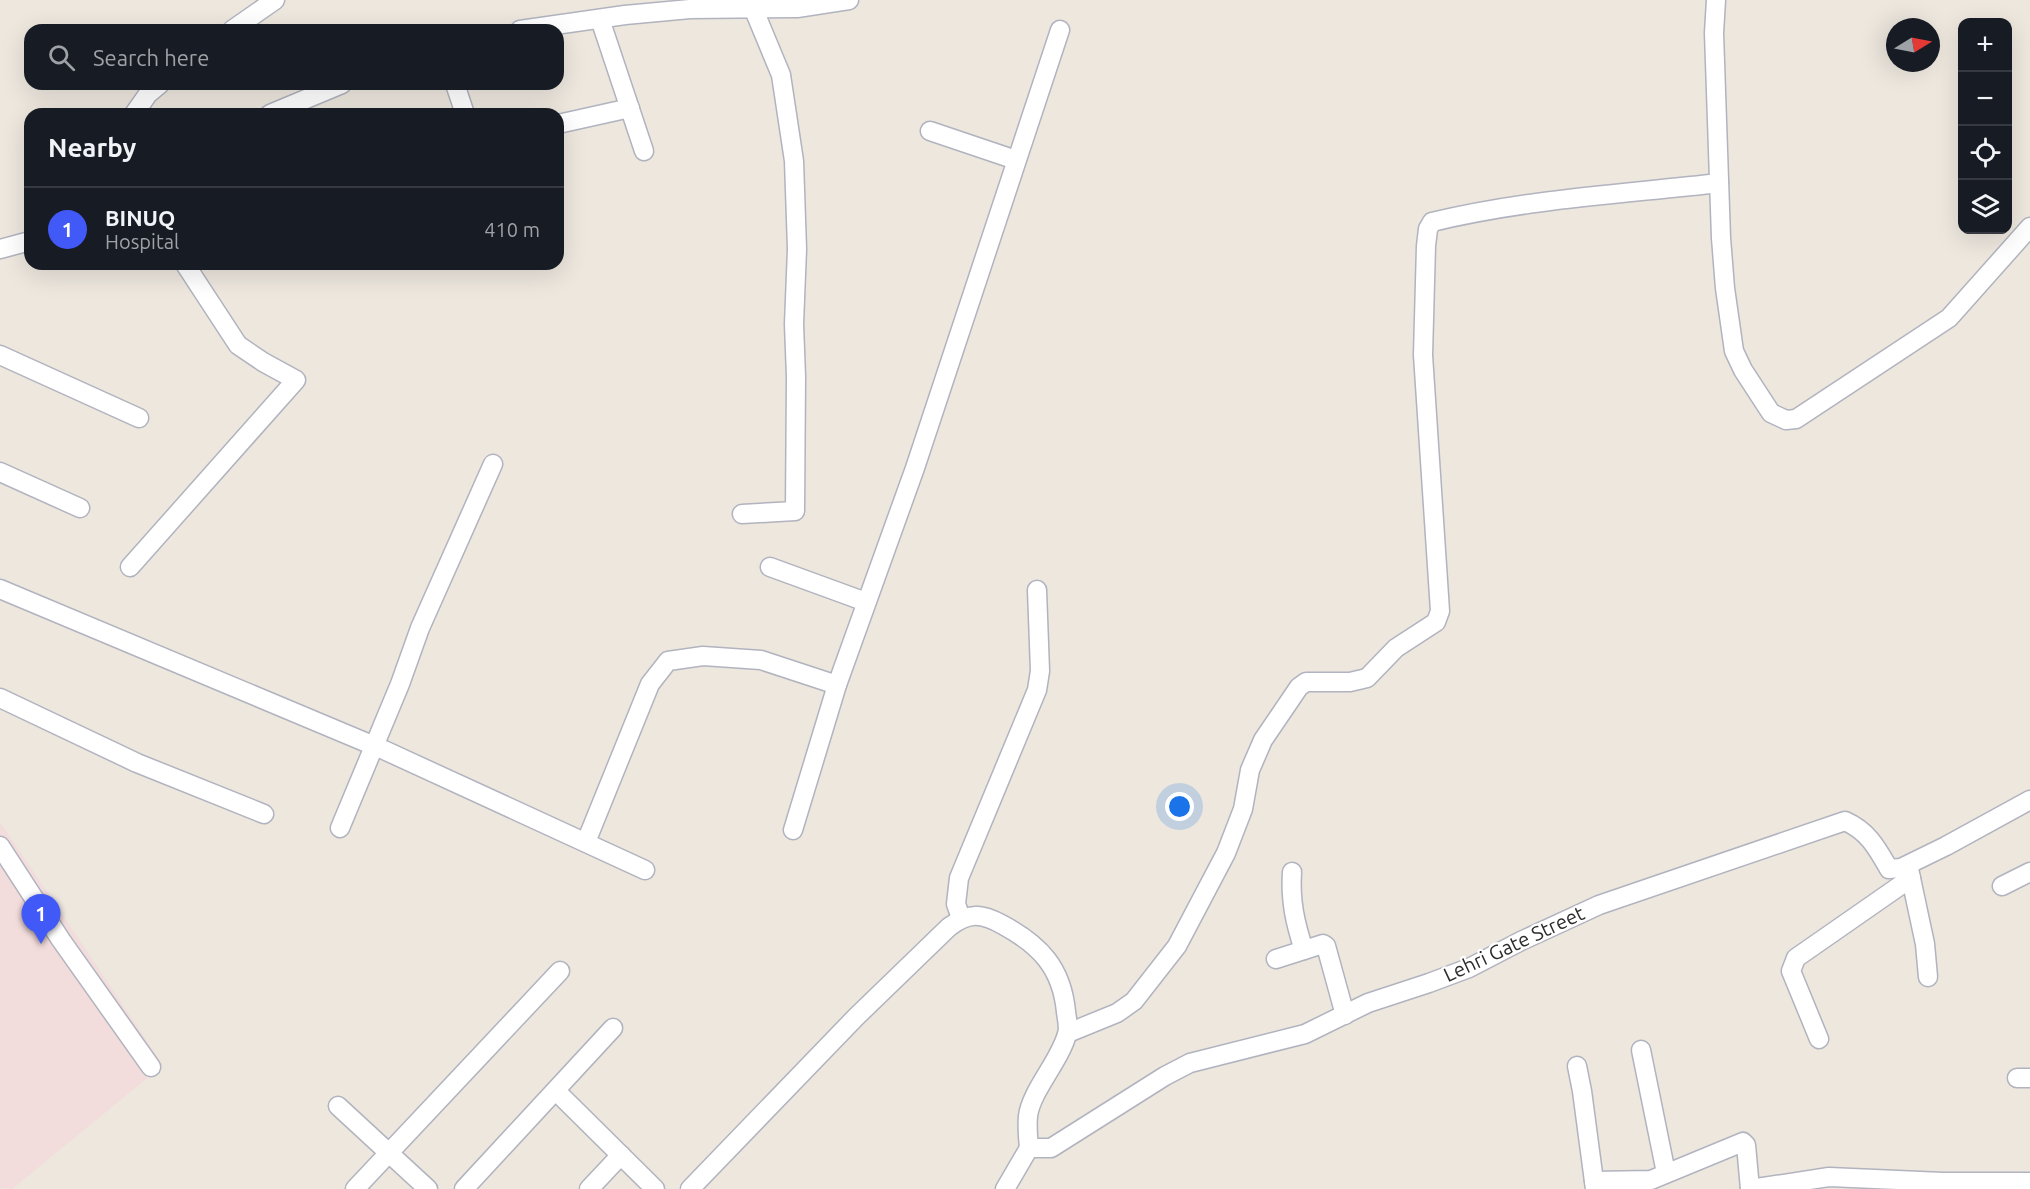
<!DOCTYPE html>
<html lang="en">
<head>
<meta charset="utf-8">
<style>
	body { margin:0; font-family:Ubuntu,sans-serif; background:#242831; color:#f1f3f6 }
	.controls { position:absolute; right:18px; top:18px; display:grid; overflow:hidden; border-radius:12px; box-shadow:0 6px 24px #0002 }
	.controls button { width:54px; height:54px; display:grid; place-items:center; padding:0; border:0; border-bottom:2px solid #363941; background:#171b24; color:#f1f3f6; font:30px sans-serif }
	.compass { position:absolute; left:1886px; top:18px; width:54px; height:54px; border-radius:50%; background:#171b24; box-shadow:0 6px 24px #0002; rotate:80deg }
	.you { position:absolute; left:1180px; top:807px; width:21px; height:21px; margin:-15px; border:4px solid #fff; border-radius:50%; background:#1a73e8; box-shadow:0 0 0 9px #1a73e833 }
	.badge { display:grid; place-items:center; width:39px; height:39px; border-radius:50%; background:#4159f7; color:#fff; font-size:20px; font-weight:700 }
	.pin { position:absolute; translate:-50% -50px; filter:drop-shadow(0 2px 3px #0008) }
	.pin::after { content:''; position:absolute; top:32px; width:21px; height:18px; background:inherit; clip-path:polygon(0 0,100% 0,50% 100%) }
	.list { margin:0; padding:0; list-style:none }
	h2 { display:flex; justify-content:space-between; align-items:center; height:78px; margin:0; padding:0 24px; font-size:26px }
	h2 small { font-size:20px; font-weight:400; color:#9ea1a6 }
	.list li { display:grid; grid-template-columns:39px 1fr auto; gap:18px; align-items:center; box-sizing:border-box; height:84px; padding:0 24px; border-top:2px solid #363941 }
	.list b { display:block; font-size:22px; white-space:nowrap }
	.list p { margin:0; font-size:20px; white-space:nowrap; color:#9ea1a6 }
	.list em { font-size:20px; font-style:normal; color:#9ea1a6 }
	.icon { flex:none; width:33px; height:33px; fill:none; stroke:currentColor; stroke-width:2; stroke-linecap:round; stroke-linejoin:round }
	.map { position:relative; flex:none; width:2030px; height:1189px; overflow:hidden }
	.search { position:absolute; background:#171b24; box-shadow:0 6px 24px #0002; left:24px; top:24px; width:540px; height:66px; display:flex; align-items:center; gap:15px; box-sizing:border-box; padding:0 21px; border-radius:18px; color:#9ea1a6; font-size:22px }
	.panel { position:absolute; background:#171b24; box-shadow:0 6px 24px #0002; left:24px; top:108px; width:540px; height:162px; border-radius:18px }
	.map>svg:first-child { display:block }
</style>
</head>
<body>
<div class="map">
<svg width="2030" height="1189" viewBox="0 0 2030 1189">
	<rect width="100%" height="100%" fill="#ede7de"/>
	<!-- medical -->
	<polygon fill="#f3dcdc" points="0,822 163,1065 12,1189 0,1188"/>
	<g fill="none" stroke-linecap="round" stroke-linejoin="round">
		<!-- minor casing -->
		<g stroke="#b1b3bf" stroke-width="21">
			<g id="minor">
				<polyline points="1716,0 1714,33 1721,238 1725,288 1734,351 1743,370 1771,413 1786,420 1796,419 1949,318 2030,227"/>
				<polyline points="600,19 644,151"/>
				<polyline points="232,30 275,0"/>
				<polyline points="520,30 625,15 690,9 797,8 849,0"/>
				<polyline points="455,84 465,114"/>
				<polyline points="134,114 148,94 160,84"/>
				<polyline points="270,114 342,84"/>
				<polyline points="558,124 630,108"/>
				<polyline points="930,131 1016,160"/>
				<polyline points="0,249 30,241"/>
				<polyline points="0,355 139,418"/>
				<polyline points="0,472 80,508"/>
				<polyline points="742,514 795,511 796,377 794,324 797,249 794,161 781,75 754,10"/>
				<polyline points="130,567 296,380 263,362 238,345 185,264"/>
				<polyline points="770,567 866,602"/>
				<polyline points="0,589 384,750 645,870"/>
				<polyline points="0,698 137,763 264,814"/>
				<polyline points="340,828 400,684 420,628 493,464"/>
				<polyline points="793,830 837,685 915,468 1060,30"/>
				<polyline points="586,842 650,684 668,661 703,656 761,660 837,685"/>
				<polyline points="0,846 61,940 151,1067"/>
				<polyline points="1909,869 1925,944 1928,977"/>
				<path d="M1292 872C1290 900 1295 923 1304 950"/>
				<polyline points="2002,886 2030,872"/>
				<polyline points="961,918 956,904 959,878 1037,690 1040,671 1037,590"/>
				<polyline points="1276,959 1323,944 1326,946 1345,1015"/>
				<path d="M1068 1033 1117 1013 1134 1001 1177 946 1226 853 1243 809 1250 770 1263 740 1299 687 1306 682H1350L1367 678 1396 648 1436 622 1440 611 1423 355 1426 246 1428 229 1432 222C1526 199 1624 194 1719 183"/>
				<polyline points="1819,1039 1791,971 1796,958 1911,878"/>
				<polyline points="1641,1050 1666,1173"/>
				<polyline points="1577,1066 1582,1091 1595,1189"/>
				<polyline points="2017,1078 2030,1078"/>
				<polyline points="556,1091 655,1189"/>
				<polyline points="338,1106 428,1189"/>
				<polyline points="1594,1181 1651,1180 1743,1142 1746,1145 1750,1189"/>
				<polyline points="355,1189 560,971"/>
				<polyline points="464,1189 613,1028"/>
				<polyline points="589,1189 621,1155"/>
				<path d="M690 1189 856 1017 949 927C969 912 981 913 1003 925 1040 945 1062 968 1066 1012 1067 1019 1069 1028 1067 1034 1060 1061 1031 1091 1028 1116 1027 1127 1028 1138 1029 1148"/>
				<path d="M1005 1189 1029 1148H1051L1165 1076 1190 1063 1305 1034 1368 1003 1429 983 1469 968 1521 941 1599 905 1845 821C1868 831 1877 848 1889 869L1901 868 1946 846 2030 800"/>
				<polyline points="1750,1189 1829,1177 1943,1182 2030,1182"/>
			</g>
		</g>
		<!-- minor -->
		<use href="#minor" stroke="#fff" stroke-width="18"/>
	</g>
	<g text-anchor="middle" stroke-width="4.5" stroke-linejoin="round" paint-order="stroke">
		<!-- street labels -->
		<g font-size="20" fill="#2b2b2b" stroke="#fff">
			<text transform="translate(1514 944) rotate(-25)" y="7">Lehri Gate Street</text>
		</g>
	</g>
</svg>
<div class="controls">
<button>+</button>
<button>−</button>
<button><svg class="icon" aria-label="locate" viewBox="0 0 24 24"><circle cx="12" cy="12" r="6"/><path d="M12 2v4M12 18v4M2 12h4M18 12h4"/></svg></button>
<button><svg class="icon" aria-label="layers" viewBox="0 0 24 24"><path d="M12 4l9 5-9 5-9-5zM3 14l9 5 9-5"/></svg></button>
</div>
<svg class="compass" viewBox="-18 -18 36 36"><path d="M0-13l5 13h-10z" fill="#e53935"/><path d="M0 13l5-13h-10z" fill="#9ea1a6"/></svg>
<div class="you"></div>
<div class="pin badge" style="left:41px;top:944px">1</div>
<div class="search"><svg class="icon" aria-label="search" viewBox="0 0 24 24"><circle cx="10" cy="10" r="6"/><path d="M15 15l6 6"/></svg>Search here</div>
<section class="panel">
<h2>Nearby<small></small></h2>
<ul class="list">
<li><span class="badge">1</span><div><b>BINUQ</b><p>Hospital</p></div><em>410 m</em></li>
</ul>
</section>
</div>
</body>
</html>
